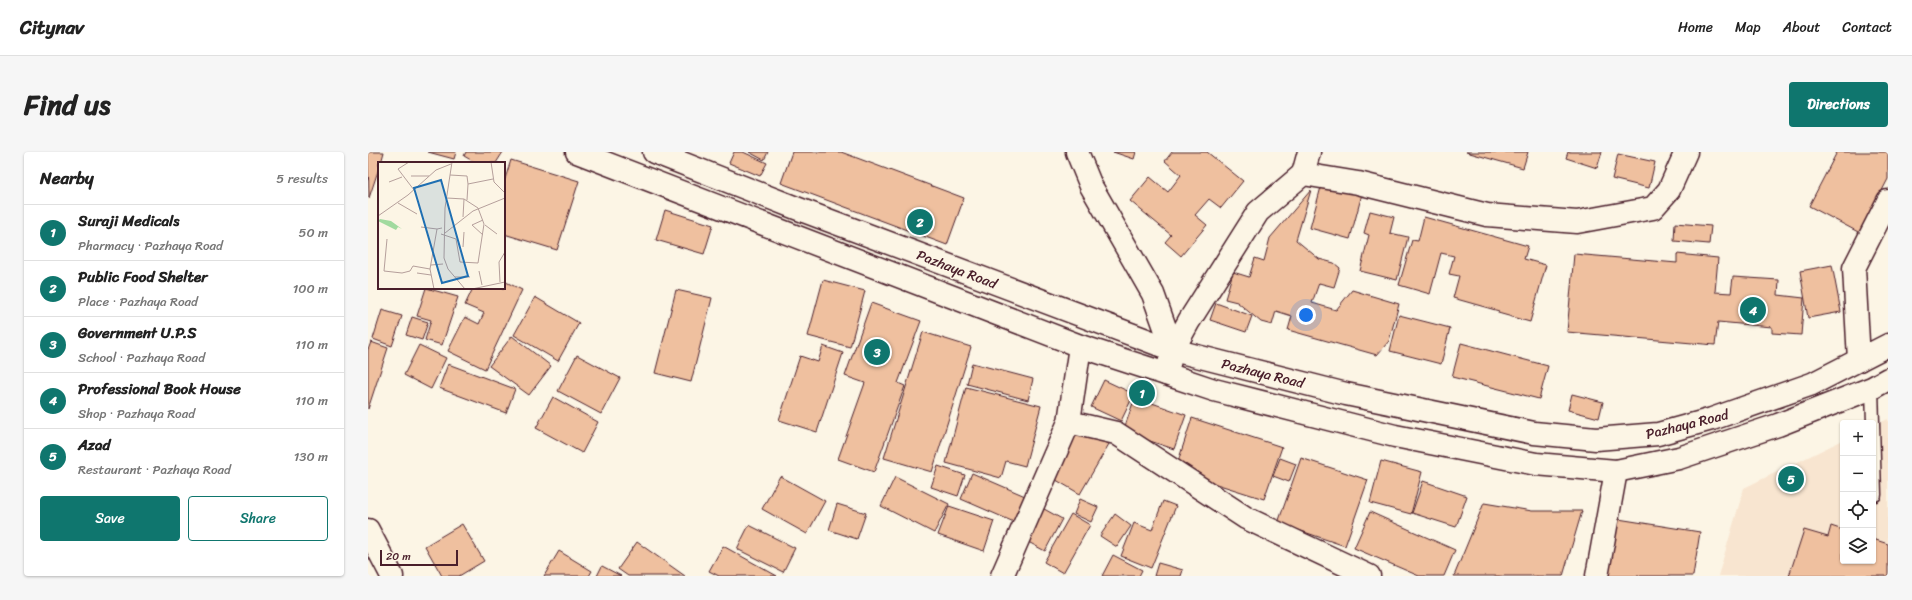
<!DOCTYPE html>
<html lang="en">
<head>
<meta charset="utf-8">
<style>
	body { margin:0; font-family:Sriracha,sans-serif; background:#f6f6f6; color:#222 }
	.controls { position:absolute; right:12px; bottom:12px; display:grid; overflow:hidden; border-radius:4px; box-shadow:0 1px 3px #0004 }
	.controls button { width:36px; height:36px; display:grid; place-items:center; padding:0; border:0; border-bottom:1px solid #e0e0e0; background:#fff; color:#222; font:20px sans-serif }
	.scale { position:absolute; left:12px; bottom:10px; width:78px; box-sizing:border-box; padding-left:4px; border:2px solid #4a1f2b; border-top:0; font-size:11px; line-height:14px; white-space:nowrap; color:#4a1f2b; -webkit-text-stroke:3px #fcf5e5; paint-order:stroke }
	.you { position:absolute; left:938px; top:163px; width:14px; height:14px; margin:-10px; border:3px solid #fff; border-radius:50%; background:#1a73e8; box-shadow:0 0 0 6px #1a73e833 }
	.badge { display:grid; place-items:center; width:26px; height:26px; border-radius:50%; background:#0f766e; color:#fff; font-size:13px; font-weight:700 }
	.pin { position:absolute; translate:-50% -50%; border:2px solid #fff; box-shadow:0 1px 4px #0006 }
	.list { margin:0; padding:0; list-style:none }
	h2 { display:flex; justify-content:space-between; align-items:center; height:52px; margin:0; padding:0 16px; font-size:17px }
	h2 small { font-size:13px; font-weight:400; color:#767676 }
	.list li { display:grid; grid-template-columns:26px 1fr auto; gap:12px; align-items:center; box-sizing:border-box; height:56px; padding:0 16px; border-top:1px solid #e0e0e0 }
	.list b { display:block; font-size:15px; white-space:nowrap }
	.list p { margin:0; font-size:13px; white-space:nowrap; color:#767676 }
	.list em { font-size:13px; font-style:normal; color:#767676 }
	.actions { display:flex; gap:8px; padding:12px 16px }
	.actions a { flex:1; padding:9px 0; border:1px solid #0f766e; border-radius:4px; text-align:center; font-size:14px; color:#0f766e }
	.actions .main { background:#0f766e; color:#fff }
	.icon { flex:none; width:22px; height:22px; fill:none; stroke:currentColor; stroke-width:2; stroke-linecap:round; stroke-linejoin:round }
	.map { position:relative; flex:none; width:1520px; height:424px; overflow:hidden; border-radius:4px }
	header { display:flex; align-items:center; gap:24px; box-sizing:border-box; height:56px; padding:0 20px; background:#fff; border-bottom:1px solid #e0e0e0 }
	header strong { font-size:19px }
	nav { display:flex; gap:22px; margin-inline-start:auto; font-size:14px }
	.intro { display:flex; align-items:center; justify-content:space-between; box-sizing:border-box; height:96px; padding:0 24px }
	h1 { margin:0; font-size:28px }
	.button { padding:10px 18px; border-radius:4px; background:#0f766e; color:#fff; font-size:14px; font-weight:700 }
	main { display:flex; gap:24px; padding:0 24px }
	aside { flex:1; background:#fff; border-radius:4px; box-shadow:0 1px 3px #0004 }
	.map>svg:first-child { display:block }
</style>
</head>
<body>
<header>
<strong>Citynav</strong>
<nav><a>Home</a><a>Map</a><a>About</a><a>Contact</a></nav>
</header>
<div class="intro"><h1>Find us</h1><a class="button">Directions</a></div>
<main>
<aside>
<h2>Nearby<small>5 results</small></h2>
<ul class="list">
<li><span class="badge">1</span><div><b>Suraji Medicals</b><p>Pharmacy · Pazhaya Road</p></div><em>50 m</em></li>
<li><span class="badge">2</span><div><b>Public Food Shelter</b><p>Place · Pazhaya Road</p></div><em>100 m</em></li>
<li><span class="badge">3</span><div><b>Government U.P.S</b><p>School · Pazhaya Road</p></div><em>110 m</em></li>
<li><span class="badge">4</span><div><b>Professional Book House</b><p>Shop · Pazhaya Road</p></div><em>110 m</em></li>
<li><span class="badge">5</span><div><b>Azad</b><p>Restaurant · Pazhaya Road</p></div><em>130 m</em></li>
</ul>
<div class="actions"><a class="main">Save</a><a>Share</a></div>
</aside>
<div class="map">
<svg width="1520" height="424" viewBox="0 0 1520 424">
	<rect width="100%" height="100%" fill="#fcf5e5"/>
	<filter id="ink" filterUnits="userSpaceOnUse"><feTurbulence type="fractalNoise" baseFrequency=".025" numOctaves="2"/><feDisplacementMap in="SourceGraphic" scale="8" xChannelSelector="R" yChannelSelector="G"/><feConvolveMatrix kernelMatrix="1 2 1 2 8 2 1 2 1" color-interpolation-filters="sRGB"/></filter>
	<g filter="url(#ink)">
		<!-- built -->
		<polygon fill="#f8e5d0" points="1520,267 1520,424 1350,424 1376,336 1475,288 1475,409 1505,409 1505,274"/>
		<!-- building -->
		<g fill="#efc09f" stroke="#4a1f2b">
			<polygon points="0,0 16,0 13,11 11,11 11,16 1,46"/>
			<polygon points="60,0 88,0 86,7"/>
			<polygon points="98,0 135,0 128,11 108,11 96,4"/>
			<polygon points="366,0 375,0 399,11 392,24 361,11"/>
			<polygon points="381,0 400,0 396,8"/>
			<polygon points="424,0 473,0 596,46 579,93 413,31"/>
			<polygon points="745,0 768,0 766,7"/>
			<polygon points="804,0 839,0 875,29 853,56 841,47 827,63 839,73 813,104 797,90 803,83 762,49 782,25 800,40 813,23 797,9"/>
			<polygon points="1098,0 1160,0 1155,16"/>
			<polygon points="1200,0 1234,0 1229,16 1198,6"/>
			<polygon points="1469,0 1520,0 1520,27 1492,81 1441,54"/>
			<polygon points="1250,2 1287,10 1281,36 1244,27"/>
			<polygon points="143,8 211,29 189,98 136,82 136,30"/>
			<polygon points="953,35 994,42 982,87 942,76"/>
			<polygon points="943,38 928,88 951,107 966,111 972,116 966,135 951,131 944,151 968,158 984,138 1031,152 1021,189 1009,203 920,178 924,164 908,159 904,173 893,170 869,150 857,147 865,120 881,125 887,106 896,109 902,86"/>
			<polygon points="297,58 345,73 336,102 288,88"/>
			<polygon points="1002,59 1026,65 1022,81 1040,85 1029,128 992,119 1001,83 996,81"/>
			<polygon points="1056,65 1160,94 1156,107 1178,113 1162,170 1130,161 1131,159 1085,146 1091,124 1081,122 1086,104 1073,101 1062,142 1031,133 1044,88 1050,89"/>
			<polygon points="1307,71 1343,74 1341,92 1306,89"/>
			<polygon points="1206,102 1309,111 1309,102 1350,106 1347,140 1363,141 1365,125 1411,128 1410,143 1436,146 1433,183 1404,181 1404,175 1350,170 1347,193 1199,180"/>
			<polygon points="1464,113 1473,160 1440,166 1432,119"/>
			<polygon points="455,128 497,139 482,195 440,184"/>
			<polygon points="136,129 154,138 117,217 80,199 97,165 111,172 116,161 97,153 105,136 136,136"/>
			<polygon points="58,136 90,145 74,193 57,188 63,168 49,164"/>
			<polygon points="308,138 344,146 323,230 287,221"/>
			<polygon points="167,145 211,171 190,209 146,183"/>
			<polygon points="503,151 553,169 530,231 537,234 506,320 470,307 497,231 477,224"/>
			<polygon points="848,151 884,164 878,180 842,168"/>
			<polygon points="14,158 34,164 24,194 5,187"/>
			<polygon points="1031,163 1082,176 1073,212 1022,199"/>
			<polygon points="44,165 60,170 54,188 38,183"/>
			<polygon points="555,180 603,195 564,320 516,306"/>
			<polygon points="144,184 183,214 161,243 121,214"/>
			<polygon points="3,190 20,196 0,257 0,198"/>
			<polygon points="1093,191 1180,214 1171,247 1084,225"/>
			<polygon points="51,193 78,206 63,237 36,223"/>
			<polygon points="455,194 475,201 449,280 411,268 432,204 450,210"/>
			<polygon points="209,203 252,226 233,262 190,239"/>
			<polygon points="604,211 665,227 660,248 599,232"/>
			<polygon points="80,212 147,237 138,261 71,236"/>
			<polygon points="736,228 766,242 753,269 723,255"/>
			<polygon points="598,235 673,254 657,314 638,309 633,326 578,311"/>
			<polygon points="1204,242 1235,250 1231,266 1200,258"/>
			<polygon points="185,245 230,270 214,301 168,276"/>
			<polygon points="767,245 818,263 806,297 755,280"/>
			<polygon points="824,266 914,295 896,347 807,319"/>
			<polygon points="713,275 741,292 712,342 683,325"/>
			<polygon points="912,306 928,312 921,330 905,324"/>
			<polygon points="933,306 1000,328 977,394 910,371"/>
			<polygon points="1013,309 1054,320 1043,362 1002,351"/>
			<polygon points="570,314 597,323 590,344 563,335"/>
			<polygon points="604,321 657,344 646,370 593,347"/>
			<polygon points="412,324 457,349 439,382 394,357"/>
			<polygon points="527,325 581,352 566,381 513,354"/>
			<polygon points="1055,329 1099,344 1088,375 1044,361"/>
			<polygon points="712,347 730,355 723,370 706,362"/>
			<polygon points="795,349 808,354 783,416 753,404 766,371 784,378"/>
			<polygon points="1116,351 1164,359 1214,359 1195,424 1086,424"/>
			<polygon points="469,352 498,361 489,387 461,378"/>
			<polygon points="669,353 694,367 677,399 651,385"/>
			<polygon points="581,354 626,369 616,399 570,383"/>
			<polygon points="1002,360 1087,398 1076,424 1051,424 986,396"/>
			<polygon points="703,362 722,373 695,421 676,410"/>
			<polygon points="747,362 763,374 749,395 732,384"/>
			<polygon points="1244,366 1332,380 1325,424 1235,424"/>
			<polygon points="94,372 116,409 91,424 74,424 57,394"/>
			<polygon points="381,373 427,396 415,420 369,397"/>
			<polygon points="1463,374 1475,378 1475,409 1505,409 1505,387 1520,392 1520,424 1421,424 1436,378 1460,385"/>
			<polygon points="269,390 317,424 260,424 250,417"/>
			<polygon points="355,394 409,424 351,424 341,419"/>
			<polygon points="191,399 224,419 221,424 176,424"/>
			<polygon points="745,403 774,418 771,424 734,424"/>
			<polygon points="790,411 815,418 813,424 786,424"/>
			<polygon points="234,414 253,424 229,424"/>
		</g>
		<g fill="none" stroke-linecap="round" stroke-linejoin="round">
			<!-- lane casing -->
			<g stroke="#4a1f2b" stroke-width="15">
				<polyline id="lane" points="1504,236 1507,343"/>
			</g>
			<!-- street casing -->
			<g stroke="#4a1f2b" stroke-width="25">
				<g id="street">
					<polyline points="709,0 723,34 785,142 805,198"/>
					<polyline points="935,22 941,0"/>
					<polyline points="712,194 701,270 748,281 878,366 1001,424"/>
					<polyline points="1491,208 1486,116 1520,49"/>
					<polyline points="798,222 805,198 821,169 890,60 935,22 990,31 1119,63 1209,70 1285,56 1301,38 1318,0"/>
					<polyline points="634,424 701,270"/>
					<polyline points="1229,424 1248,319"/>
				</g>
			</g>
			<!-- secondary casing -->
			<g stroke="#4a1f2b" stroke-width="25">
				<polyline id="secondary" points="0,378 24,424"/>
			</g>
			<!-- primary casing -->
			<g stroke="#4a1f2b" stroke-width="25">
				<g id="primary">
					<polyline points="209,0 712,194 798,222 846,238 1027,284 1168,312 1248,319 1311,306 1410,273 1504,236 1520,227"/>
					<polyline points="286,0 428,56 805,198 978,242 1166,281 1228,287 1290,282 1344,267 1444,232 1520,193"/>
				</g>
			</g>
			<!-- lane -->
			<use href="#lane" stroke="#fcf5e5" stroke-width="12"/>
			<!-- street -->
			<use href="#street" stroke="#fcf5e5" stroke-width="22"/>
			<!-- secondary -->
			<use href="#secondary" stroke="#fcf5e5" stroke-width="22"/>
			<!-- primary -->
			<use href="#primary" stroke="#fcf5e5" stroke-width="22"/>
		</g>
	</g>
	<g text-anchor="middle" stroke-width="3" stroke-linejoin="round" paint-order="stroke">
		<!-- street labels -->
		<g font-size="14" fill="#4a1f2b" stroke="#fcf5e5">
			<text transform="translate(589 117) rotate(21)" y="5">Pazhaya Road</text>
			<text transform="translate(895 221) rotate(14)" y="5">Pazhaya Road</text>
			<text transform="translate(1319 272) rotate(-14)" y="5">Pazhaya Road</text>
		</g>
	</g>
	<!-- overview -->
	<g transform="translate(10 10)">
		<rect width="127" height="127" fill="#fcf5e5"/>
		<path d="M2 57 13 59 24 67 20 65 18 68 0 59Z" fill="#a1da9f"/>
		<path fill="none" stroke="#b59f9b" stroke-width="1" d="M31 0 20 7 36 28M74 0 67 46 66 96 70 107 87 127M113 0 116 20 127 31M72 13 89 14 90 22 115 17M33 14H51M11 20 24 15M89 38 90 22M20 41 39 52M0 54 30 33 58 8 73 2M85 55 86 37M107 63 119 72M43 65 59 67M67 71 95 49 127 36M63 72 78 77 82 100 100 101 106 62 100 46 86 37 69 36M105 73 94 63 105 58M9 77 6 109 24 111 32 109 35 104 52 107 59 67 64 66M85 85 86 70M53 103 65 102M52 107 56 127M101 109 104 123M39 111 53 113M77 115H92M122 120 121 100 127 90M94 127 127 120"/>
		<path fill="#1f6fb2" fill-opacity="0.15" stroke="#1f6fb2" stroke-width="2" d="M63 18 90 114 64 121 36 26Z"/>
		<rect width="127" height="127" fill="none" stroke="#4a1f2b" stroke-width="2"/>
	</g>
</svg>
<div class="controls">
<button>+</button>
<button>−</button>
<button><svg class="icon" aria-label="locate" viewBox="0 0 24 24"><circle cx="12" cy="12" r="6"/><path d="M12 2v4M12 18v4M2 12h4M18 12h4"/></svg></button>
<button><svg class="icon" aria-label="layers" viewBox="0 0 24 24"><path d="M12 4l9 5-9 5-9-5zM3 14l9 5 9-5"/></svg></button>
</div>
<div class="scale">20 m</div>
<div class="you"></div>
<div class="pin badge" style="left:774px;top:241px">1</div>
<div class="pin badge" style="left:552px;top:70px">2</div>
<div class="pin badge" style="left:509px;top:200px">3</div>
<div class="pin badge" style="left:1385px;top:158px">4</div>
<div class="pin badge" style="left:1423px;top:327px">5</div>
</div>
</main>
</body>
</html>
